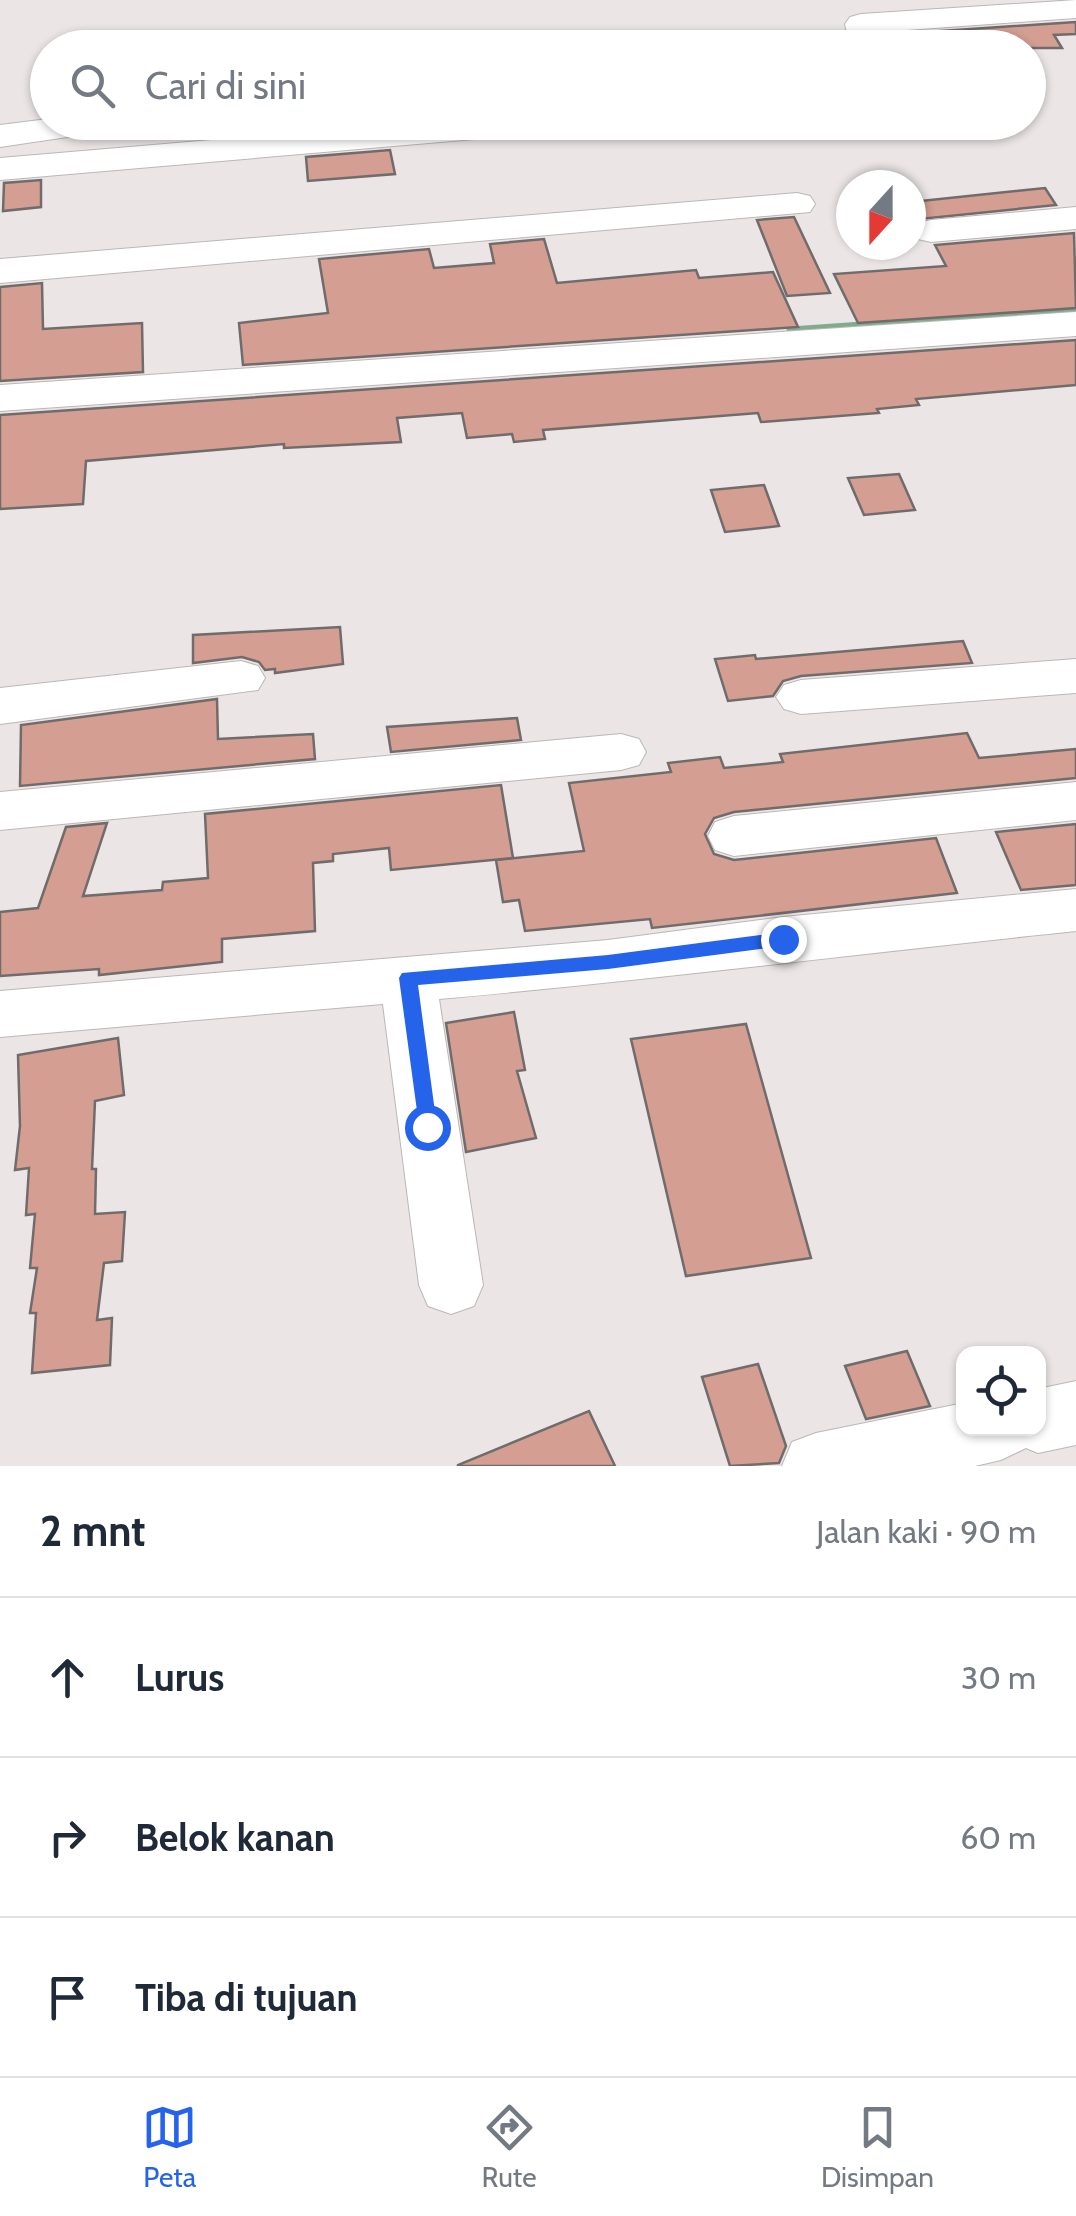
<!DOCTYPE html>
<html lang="id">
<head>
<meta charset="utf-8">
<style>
	body { margin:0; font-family:Cabin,sans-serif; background:#f6f6f7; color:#1f2937 }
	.controls { position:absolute; right:30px; bottom:30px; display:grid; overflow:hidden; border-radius:20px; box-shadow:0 2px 8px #0004 }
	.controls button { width:90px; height:90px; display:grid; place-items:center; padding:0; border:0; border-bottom:2px solid #e0e1e3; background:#fff; color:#1f2937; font:50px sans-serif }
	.compass { position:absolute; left:836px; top:170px; width:90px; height:90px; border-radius:50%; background:#fff; box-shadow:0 2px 8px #0004; rotate:201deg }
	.stop { position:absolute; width:30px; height:30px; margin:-22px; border:8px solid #2563eb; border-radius:50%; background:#fff }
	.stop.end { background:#2563eb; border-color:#fff; box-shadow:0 2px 10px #0008 }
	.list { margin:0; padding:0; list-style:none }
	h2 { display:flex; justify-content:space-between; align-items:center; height:130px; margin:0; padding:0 40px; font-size:42px }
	h2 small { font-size:32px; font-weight:400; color:#747a83 }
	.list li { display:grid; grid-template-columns:65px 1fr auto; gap:30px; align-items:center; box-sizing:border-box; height:160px; padding:0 40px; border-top:2px solid #e0e1e3 }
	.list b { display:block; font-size:38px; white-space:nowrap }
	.list em { font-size:32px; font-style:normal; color:#747a83 }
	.icon { flex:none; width:55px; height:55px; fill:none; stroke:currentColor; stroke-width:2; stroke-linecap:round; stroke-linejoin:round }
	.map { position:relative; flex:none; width:1076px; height:1466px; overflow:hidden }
	.search { position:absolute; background:#fff; box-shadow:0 2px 8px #0004; left:30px; right:30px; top:30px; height:110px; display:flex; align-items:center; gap:25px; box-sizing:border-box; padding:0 35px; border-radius:55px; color:#747a83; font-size:38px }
	.sheet { height:610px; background:#fff }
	nav { display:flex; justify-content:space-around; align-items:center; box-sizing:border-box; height:140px; border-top:2px solid #e0e1e3; background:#fff; font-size:28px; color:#747a83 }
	nav a { display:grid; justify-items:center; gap:5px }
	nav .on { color:#2563eb }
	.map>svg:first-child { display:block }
</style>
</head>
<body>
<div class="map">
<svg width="1076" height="1466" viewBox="0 0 1076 1466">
	<rect width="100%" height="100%" fill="#ebe6e5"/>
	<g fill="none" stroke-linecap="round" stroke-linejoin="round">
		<!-- stream -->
		<polyline stroke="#7fac8c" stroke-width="9" points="791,331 1076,311"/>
	</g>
	<!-- building -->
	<g fill="#d49e92" stroke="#706c6b" stroke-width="2.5">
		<polygon points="1076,22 1076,34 1054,35 1062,48 1010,48 1007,44 955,46 952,42 933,43 925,32"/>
		<polygon points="390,150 395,174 308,181 306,157"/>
		<polygon points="41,180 41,207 3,211 4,183"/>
		<polygon points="1045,188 1056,205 920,219 911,202"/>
		<polygon points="794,217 830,293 787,296 757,220"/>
		<polygon points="1074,233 1076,308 858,323 834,274 946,266 935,245"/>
		<polygon points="544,239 557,283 696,270 699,278 773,272 798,327 243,365 239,323 328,313 319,259 429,249 434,268 494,263 490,244"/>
		<polygon points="42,283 43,329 142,323 143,372 0,381 0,287"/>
		<polygon points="1076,340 1076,385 916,399 919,405 877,409 879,413 761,422 758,413 543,430 545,439 514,442 512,434 467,438 462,413 397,418 401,442 284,448 284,444 86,461 83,504 0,509 0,415"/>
		<polygon points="899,474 915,510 864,515 848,478"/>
		<polygon points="764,485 779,526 725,532 711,490"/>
		<polygon points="340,627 343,664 275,673 275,669 265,670 259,662 242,657 193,663 193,635"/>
		<polygon points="963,641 972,663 801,676 783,681 773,696 728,701 715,659 755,655 756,659"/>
		<polygon points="217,699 218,739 313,734 315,759 20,786 21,725"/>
		<polygon points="517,718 521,740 391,752 387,727"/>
		<polygon points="967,733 979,758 1076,749 1076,778 734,812 714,818 705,834 714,854 734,860 936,838 957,893 652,928 650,919 525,931 519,900 503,902 496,860 584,851 569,783 671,772 668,763 720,757 724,768 783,762 780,754"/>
		<polygon points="501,785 513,858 391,870 389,848 333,854 333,861 313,863 315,931 222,939 222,962 99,975 99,969 0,976 0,912 38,908 66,827 107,823 83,896 162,890 163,882 208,878 205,814"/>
		<polygon points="1076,824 1076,885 1021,890 996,832"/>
		<polygon points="514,1012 525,1070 517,1071 536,1138 466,1152 446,1023"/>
		<polygon points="746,1024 811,1258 686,1276 631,1039"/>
		<polygon points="118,1038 124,1095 95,1101 92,1169 96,1169 95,1214 125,1212 122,1261 104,1263 97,1320 112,1318 110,1365 32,1373 36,1313 30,1313 37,1268 30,1268 35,1214 26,1215 29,1168 15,1170 20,1126 18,1055"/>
		<polygon points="907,1351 930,1406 866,1419 845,1366"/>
		<polygon points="758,1364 786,1446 779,1463 730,1466 702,1377"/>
		<polygon points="589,1411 615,1466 458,1466 458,1465"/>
	</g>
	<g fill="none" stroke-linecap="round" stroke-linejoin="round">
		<!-- minor casing -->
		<g stroke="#bcb7b6" stroke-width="2">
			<g id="minor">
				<polygon points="1076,0 1076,18 879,32 880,48 846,48 849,43 845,24 850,17 861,14"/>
				<polygon points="48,119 48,122 118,122 113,129 101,132 0,147 0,125"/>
				<polygon points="425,122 573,122 568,129 556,132 0,180 0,158"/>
				<polygon points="797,193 810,196 815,204 810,212 0,283 0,259"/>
				<polygon points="1076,207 1076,229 931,242 918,239 912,231 918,223 931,220"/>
				<polygon points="1076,312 1076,336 0,411 0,385"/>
				<polygon points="1076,659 1076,693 801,714 784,709 776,697 784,685 801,680"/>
				<polygon points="241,661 258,666 265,678 258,690 0,724 0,688"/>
				<polygon points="621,734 639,739 646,752 639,765 621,770 0,830 0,792"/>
				<polygon points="1076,782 1076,820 734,856 715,850 708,836 715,822 734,816"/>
				<path d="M1076 889V931C864 953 652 980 439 999L483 1285 474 1306 451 1314 428 1306 419 1285 383 1004 0 1037V991L608 940 783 917Z"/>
				<polygon points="1076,1381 1076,1445 1038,1453 1026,1448 1001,1460 975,1466 782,1466 792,1442 816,1433 964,1403 964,1428 1038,1428 1038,1389"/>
			</g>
		</g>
		<!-- minor -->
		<use href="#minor" fill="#fff" fill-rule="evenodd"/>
	</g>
	<!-- route -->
	<polygon fill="#2563eb" points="783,932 792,939 783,946 608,969 418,985 437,1127 427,1136 420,1133 399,978 402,973 608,955"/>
</svg>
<div class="controls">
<button><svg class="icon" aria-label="locate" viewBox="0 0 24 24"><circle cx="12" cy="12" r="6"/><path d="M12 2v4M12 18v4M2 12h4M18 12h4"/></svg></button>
</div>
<svg class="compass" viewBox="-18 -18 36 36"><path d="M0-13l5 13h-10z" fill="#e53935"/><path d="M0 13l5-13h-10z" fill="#747a83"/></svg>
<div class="stop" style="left:427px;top:1127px"></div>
<div class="stop end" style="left:783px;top:939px"></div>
<div class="search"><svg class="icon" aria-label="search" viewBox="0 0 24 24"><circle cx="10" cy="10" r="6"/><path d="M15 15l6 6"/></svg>Cari di sini</div>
</div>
<section class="sheet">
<h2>2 mnt<small>Jalan kaki · 90 m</small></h2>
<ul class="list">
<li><svg class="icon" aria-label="ahead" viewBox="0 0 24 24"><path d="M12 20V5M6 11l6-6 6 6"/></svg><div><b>Lurus</b></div><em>30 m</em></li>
<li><svg class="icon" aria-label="right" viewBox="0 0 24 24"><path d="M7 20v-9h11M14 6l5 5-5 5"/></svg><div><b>Belok kanan</b></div><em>60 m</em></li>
<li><svg class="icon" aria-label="arrive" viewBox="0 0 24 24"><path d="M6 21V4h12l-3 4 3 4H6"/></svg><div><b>Tiba di tujuan</b></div></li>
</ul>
</section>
<nav>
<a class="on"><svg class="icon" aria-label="map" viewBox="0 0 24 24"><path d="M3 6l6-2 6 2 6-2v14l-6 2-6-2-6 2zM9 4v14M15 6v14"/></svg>Peta</a>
<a><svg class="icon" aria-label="directions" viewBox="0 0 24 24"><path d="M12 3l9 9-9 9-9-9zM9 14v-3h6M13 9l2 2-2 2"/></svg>Rute</a>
<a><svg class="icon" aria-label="saved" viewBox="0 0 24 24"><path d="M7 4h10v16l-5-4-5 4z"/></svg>Disimpan</a>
</nav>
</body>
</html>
